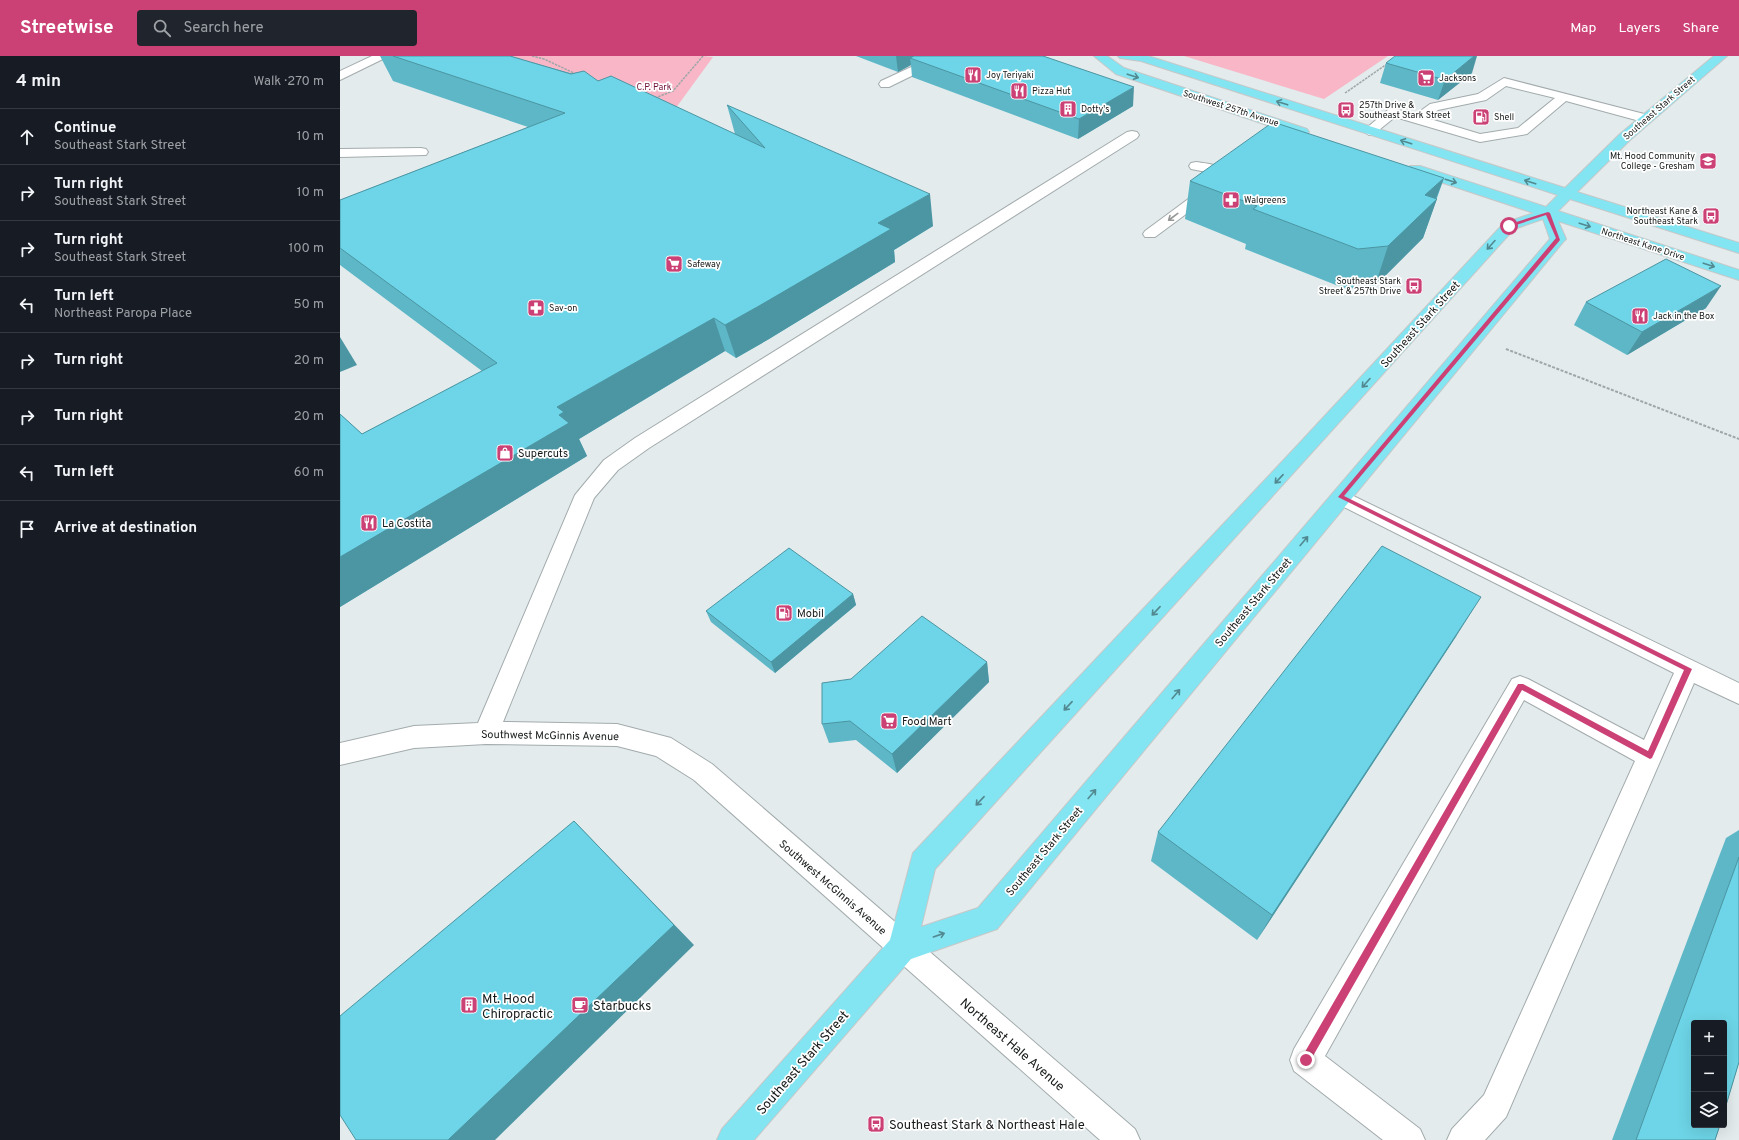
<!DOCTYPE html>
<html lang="en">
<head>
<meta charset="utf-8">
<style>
	body { margin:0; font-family:Overpass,sans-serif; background:#20242c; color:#f1f3f6 }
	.controls { position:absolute; right:12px; bottom:12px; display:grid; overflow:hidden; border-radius:4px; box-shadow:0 4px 16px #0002 }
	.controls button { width:36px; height:36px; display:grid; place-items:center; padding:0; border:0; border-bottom:1px solid #363941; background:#171b24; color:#f1f3f6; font:20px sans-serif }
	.stop { position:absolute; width:12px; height:12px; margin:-9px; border:3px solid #cc4175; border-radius:50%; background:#fff }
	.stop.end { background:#cc4175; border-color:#fff; box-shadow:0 1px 4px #0008 }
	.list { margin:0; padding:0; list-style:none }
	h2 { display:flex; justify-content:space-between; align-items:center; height:52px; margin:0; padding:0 16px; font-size:17px }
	h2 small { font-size:13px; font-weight:400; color:#9ea1a6 }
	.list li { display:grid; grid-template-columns:26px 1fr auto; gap:12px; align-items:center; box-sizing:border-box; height:56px; padding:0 16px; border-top:1px solid #363941 }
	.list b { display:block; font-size:15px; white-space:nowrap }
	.list p { margin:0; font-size:13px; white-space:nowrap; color:#9ea1a6 }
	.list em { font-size:13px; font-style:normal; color:#9ea1a6 }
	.icon { flex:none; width:22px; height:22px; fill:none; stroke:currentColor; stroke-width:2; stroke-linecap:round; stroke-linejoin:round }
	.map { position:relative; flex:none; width:1399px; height:1084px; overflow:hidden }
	header { display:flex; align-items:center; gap:24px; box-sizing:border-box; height:56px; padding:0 20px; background:#cc4175; color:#fff }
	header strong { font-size:19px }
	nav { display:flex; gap:22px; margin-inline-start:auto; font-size:14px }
	.search { width:280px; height:36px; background:#20242c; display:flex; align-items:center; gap:10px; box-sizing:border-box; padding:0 14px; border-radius:4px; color:#9ea1a6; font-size:15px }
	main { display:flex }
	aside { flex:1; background:#171b24 }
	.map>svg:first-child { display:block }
</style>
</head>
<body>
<header>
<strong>Streetwise</strong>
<div class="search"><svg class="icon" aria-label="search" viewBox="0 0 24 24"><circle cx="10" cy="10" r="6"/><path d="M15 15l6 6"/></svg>Search here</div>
<nav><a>Map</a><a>Layers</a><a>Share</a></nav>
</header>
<main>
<aside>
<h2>4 min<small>Walk · 270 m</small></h2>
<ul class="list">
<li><svg class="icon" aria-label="ahead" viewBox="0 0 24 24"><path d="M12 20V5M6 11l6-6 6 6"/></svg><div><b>Continue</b><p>Southeast Stark Street</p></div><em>10 m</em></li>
<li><svg class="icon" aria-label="right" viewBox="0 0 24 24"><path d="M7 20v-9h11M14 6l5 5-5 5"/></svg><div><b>Turn right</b><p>Southeast Stark Street</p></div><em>10 m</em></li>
<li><svg class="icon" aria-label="right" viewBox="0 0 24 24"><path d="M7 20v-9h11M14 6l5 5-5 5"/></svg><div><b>Turn right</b><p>Southeast Stark Street</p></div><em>100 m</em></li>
<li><svg class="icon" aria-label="left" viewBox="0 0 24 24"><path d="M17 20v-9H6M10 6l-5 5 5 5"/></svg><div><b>Turn left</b><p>Northeast Paropa Place</p></div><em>50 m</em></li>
<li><svg class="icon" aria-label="right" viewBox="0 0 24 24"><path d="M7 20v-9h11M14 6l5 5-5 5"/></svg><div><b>Turn right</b></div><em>20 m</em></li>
<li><svg class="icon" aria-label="right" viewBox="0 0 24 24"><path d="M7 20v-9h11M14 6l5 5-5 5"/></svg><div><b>Turn right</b></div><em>20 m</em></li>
<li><svg class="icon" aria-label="left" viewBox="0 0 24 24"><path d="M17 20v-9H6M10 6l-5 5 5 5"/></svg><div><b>Turn left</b></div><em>60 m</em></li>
<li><svg class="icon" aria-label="arrive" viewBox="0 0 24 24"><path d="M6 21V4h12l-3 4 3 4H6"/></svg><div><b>Arrive at destination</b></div></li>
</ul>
</aside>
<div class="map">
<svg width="1399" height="1084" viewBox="0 0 1399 1084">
	<rect width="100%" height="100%" fill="#e3ebed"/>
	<!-- green -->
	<g fill="#f8b6c7">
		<polygon points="163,0 363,0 373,1 330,60"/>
		<polygon points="844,0 1048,0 984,43"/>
	</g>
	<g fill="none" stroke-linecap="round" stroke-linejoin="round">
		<!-- minor casing -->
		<g stroke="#a3abac" stroke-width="2">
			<g id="minor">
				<polygon points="32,0 47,0 45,2 0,24 0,15"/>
				<polygon points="595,0 610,0 608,2 549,31 541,31 539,28 541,25"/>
				<path d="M1164 22 1312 60 1313 63 1307 67 1226 45 1187 78 1140 86 1055 61 1034 78 1029 79 1023 75 1049 53 1053 52 1075 59 1090 48 1138 38ZM1166 30 1215 42 1178 72 1140 78 1087 62 1098 54 1146 44Z"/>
				<polygon points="792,75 797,76 799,79 797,82 309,392 278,414 254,442 163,666 277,668 331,682 372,708 795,1073 800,1084 760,1084 354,724 316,700 277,690 146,688 74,692 0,709 0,687 74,670 138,667 235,439 264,404 295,382 787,76"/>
				<polygon points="81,92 86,93 88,96 86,99 0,101 0,93"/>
				<path d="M856 106C869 108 882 108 890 120L882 132H872L870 129 876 121 872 117 851 113 849 110 851 107Z"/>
				<polygon points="856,140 861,141 863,144 861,147 815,181 805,181 803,178 805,175 851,141"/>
				<polygon points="1001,434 1399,627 1399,648 1354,627 1166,1061 1145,1084 1107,1084 1112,1073 1144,1039 1295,705 1184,644 985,1000 1080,1073 1085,1084 1043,1084 954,1015 950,1004 954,993 1172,623 1180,620 1188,623 1304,684 1334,617 994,446 991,441 994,436"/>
			</g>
		</g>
		<!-- major casing -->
		<g stroke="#c7c8c8" stroke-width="2">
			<g id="major">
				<polygon points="754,0 767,0 784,12 967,73 969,76 962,80 957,79 776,18"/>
				<path d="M778 0H808L1225 132 1280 78 1374 0H1387L1290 84 1237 136 1399 187V197L1230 143 1218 155 1399 214V224L1218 165 1226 183 1223 186 657 873 571 903 414 1084H377L382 1073 550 884 573 797 955 392 1164 167 1194 157 1070 116 1068 113 1070 110H1080L1206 151 1218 139 801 5 780 2ZM1203 163 1210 183 638 852 581 871 595 813 1174 173Z"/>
			</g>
		</g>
		<!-- path-far1 -->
		<g stroke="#9fa6a7" stroke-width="1.5" stroke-dasharray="2.5 1" stroke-linecap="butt">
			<polyline points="192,0 204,3 236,18"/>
			<polyline points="1005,37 1047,8"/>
			<polyline points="315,42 333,35 363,0"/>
		</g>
		<!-- path -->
		<polyline stroke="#9fa6a7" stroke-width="2" stroke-dasharray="3 1.5" stroke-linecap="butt" points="1166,293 1399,383"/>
		<!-- minor -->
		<use href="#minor" fill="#fff" fill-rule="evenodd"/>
		<!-- major -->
		<use href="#major" fill="#83e4f2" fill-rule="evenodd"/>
	</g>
	<!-- wall -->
	<g fill="#5eb7c7">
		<polygon points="40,0 170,0 258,25 395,78 387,49 593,170 554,194 555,206 429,283 396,302 385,295 239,383 247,400 0,551 0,358 22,378 142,315 0,209 0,144 188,71 53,25"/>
		<polygon points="516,0 703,0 793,50 738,83 572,21 571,9 558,16"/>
		<polygon points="1046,7 1132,17 1098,44 1040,27"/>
		<polygon points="1104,122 1083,182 1035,230 1006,233 905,193 906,188 845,163 850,125"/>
		<polygon points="1246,246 1366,252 1287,299 1234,269"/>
		<polygon points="513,538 516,549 435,617 371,566 366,555"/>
		<polygon points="1117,579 917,884 811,805 818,776"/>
		<polygon points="647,606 649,626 557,717 516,684 489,687 482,668"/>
		<polygon points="1399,774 1399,1006 1375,1084 1272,1084 1386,782"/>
	</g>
	<!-- shaded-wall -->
	<g fill="#4c95a2">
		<polygon points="556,0 591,0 570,2 571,9 558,16"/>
		<polygon points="1134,0 1137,0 1132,17 1098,44 1105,24"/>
		<polygon points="794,31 793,50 738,83 739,63"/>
		<polygon points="1104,122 1095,145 1097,143 1083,182 1035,230 1048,190 1085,139"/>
		<polygon points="590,138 593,170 554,194 555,206 429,283 396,302 385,269 538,167"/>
		<polygon points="1381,230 1366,252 1287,299 1302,276"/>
		<polygon points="374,262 385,295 239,383 247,400 0,551 0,501 219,359 217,351"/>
		<polygon points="0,281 17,309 0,316"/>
		<polygon points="513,538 516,549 435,617 431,606"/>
		<polygon points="1141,541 1117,579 917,884 932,859"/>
		<polygon points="647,606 649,626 557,717 552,698"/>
		<polygon points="234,765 354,889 155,1084 108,1084"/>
	</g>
	<!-- building -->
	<g fill="#6dd5e7" stroke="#4c95a2">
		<polygon points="53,0 170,0 231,18 244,15 258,25 271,20 425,92 387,49 590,138 538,167 551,173 419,250 385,269 374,262 217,351 224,356 219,359 229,367 0,501 0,358 22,378 157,307 0,192 0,144 225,57"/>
		<polygon points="574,0 703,0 794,31 739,63 570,2"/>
		<polygon points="1055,0 1134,0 1105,24 1046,7"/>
		<polygon points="933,66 1104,122 1085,139 1097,143 1048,190 1018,193 913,153 917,150 850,125"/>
		<polygon points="1326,203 1381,230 1302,276 1246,246"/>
		<polygon points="1042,490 1141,541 932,859 818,776"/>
		<polygon points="449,492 513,538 431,606 366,555"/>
		<polygon points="582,560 647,606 552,698 510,665 482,668 482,627 511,623"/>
		<polygon points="234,765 334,869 108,1084 16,1084 0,1059 0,960"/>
		<polygon points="1399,801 1399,1006 1384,1056 1384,967 1354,967 1354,1069 1380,1069 1375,1084 1296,1084"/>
	</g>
	<!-- one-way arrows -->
	<defs><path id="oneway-shaft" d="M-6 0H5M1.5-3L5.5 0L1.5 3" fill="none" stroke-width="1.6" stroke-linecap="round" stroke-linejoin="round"/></defs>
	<g stroke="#528990">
		<use href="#oneway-shaft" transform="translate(793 20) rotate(18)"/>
		<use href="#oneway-shaft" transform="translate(942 47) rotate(-162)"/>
		<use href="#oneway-shaft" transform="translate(1066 86) rotate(-162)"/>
		<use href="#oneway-shaft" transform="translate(1111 125) rotate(18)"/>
		<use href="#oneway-shaft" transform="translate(1190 126) rotate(-162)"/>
		<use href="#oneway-shaft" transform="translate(1245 169) rotate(18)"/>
		<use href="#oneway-shaft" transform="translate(1151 189) rotate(132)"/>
		<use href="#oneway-shaft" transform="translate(1369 209) rotate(18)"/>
		<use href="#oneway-shaft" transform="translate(1026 327) rotate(132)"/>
		<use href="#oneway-shaft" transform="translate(939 423) rotate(133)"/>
		<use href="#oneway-shaft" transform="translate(964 485) rotate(-50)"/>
		<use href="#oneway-shaft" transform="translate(816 555) rotate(133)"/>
		<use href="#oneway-shaft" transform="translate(836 638) rotate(-50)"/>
		<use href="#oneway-shaft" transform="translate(728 650) rotate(133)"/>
		<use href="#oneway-shaft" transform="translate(752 738) rotate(-50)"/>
		<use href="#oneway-shaft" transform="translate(640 745) rotate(133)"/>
		<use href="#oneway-shaft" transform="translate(599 879) rotate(-19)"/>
	</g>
	<use stroke="#969898" href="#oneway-shaft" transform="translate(833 161) rotate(143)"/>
	<!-- route -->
	<polygon fill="#cc4175" points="1208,156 1210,157 1220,184 1004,440 1352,613 1312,702 1310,703 1182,634 969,1007 966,1008 962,1007 962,1001 1178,628 1183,628 1308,695 1344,614 998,441 1216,182 1206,159 1170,171 1167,171 1167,169"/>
	<!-- icons -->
	<defs>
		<g id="restaurant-square" transform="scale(0.9)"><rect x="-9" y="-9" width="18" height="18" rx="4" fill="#cc4175" stroke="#fff"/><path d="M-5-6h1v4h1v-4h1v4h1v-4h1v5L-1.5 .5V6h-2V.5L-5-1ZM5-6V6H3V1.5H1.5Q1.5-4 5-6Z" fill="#fff"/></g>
		<g id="supermarket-square" transform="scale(0.9)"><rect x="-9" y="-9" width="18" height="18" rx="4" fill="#cc4175" stroke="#fff"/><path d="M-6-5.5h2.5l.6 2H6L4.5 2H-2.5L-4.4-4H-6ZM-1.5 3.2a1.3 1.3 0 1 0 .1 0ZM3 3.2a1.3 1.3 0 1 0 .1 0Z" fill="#fff"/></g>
		<g id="building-square" transform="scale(0.9)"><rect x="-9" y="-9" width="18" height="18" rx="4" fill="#cc4175" stroke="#fff"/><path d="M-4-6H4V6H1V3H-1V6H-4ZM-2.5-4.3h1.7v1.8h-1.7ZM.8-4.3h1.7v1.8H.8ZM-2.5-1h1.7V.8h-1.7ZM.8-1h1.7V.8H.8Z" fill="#fff"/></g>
		<g id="bus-square" transform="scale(0.9)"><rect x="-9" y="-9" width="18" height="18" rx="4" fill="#cc4175" stroke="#fff"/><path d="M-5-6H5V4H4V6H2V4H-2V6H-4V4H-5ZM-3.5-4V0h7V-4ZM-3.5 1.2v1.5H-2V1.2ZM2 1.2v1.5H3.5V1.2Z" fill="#fff"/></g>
		<g id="fuel-square" transform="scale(0.9)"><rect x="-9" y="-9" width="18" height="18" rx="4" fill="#cc4175" stroke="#fff"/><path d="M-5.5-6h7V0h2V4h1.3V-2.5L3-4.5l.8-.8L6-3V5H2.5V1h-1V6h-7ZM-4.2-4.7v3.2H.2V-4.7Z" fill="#fff"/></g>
		<g id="university-square" transform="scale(0.9)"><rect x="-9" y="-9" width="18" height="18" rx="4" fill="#cc4175" stroke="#fff"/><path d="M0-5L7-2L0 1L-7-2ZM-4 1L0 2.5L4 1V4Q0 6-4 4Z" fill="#fff"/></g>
		<g id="pharmacy-square" transform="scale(0.9)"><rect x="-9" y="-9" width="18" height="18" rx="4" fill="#cc4175" stroke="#fff"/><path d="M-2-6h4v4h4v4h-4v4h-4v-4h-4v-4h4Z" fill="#fff"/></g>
		<g id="shop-square" transform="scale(0.9)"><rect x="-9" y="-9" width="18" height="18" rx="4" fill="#cc4175" stroke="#fff"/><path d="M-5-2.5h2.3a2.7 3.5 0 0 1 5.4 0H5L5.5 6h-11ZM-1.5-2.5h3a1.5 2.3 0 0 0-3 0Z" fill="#fff"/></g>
		<g id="cafe-square" transform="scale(0.9)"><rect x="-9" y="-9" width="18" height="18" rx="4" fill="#cc4175" stroke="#fff"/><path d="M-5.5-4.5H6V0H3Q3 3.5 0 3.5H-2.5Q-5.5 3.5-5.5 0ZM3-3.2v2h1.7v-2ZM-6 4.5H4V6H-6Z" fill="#fff"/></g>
	</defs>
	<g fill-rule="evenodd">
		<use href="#restaurant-square" x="633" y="19"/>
		<use href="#supermarket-square" x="1086" y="22"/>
		<use href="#restaurant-square" x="679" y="35"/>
		<use href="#building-square" x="728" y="53"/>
		<use href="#bus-square" x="1006" y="54"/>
		<use href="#fuel-square" x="1141" y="61"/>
		<use href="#university-square" x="1368" y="105"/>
		<use href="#pharmacy-square" x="891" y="144"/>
		<use href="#bus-square" x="1371" y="160"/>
		<use href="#supermarket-square" x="334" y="208"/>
		<use href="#bus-square" x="1074" y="230"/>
		<use href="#pharmacy-square" x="196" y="252"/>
		<use href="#restaurant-square" x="1300" y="260"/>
		<use href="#shop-square" x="165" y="397"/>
		<use href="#restaurant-square" x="29" y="467"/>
		<use href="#fuel-square" x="444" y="557"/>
		<use href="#supermarket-square" x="549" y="665"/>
		<use href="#building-square" x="129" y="949"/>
		<use href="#cafe-square" x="240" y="949"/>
		<use href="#bus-square" x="536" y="1068"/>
	</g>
	<g text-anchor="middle" stroke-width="3.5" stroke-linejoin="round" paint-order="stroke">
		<!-- far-poi labels -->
		<g font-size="9" fill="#161919" stroke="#fff" text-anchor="start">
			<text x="646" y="22">Joy Teriyaki</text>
			<text x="1099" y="25">Jacksons</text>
			<text x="692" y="38">Pizza Hut</text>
			<text x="1019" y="52">257th Drive &amp;<tspan x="1019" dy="10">Southeast Stark Street</tspan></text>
			<text x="741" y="56">Dotty's</text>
			<text x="1154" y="64">Shell</text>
			<text x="1355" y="103" text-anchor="end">Mt. Hood Community<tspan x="1355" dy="10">College - Gresham</tspan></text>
			<text x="904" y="147">Walgreens</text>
			<text x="1358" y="158" text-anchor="end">Northeast Kane &amp;<tspan x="1358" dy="10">Southeast Stark</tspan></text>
			<text x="347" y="211">Safeway</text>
			<text x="1061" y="228" text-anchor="end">Southeast Stark<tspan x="1061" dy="10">Street &amp; 257th Drive</tspan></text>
			<text x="209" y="255">Sav-on</text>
			<text x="1313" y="263">Jack in the Box</text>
		</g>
		<!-- far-park labels -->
		<g font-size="9" fill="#701239" stroke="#fff">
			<text x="314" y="34">C.P. Park</text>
		</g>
		<!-- far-street labels -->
		<g font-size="9" fill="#161919" stroke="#fff">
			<text transform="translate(891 52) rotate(18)" y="3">Southwest 257th Avenue</text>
			<text transform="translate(1319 52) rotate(-41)" y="3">Southeast Stark Street</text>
			<text transform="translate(1303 188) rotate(18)" y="3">Northeast Kane Drive</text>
		</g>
		<!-- street labels -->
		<g font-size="11" fill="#161919" stroke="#fff">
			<text transform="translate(1080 268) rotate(-48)" y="4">Southeast Stark Street</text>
			<text transform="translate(913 546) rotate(-50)" y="4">Southeast Stark Street</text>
			<text transform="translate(210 679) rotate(1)" y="4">Southwest McGinnis Avenue</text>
			<text transform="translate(704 795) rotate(-50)" y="4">Southeast Stark Street</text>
			<text transform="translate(493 831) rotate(41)" y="4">Southwest McGinnis Avenue</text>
		</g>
		<!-- poi labels -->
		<g font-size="11" fill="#161919" stroke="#fff" text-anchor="start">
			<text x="178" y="401">Supercuts</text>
			<text x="42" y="471">La Costita</text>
			<text x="457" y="561">Mobil</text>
			<text x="562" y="669">Food Mart</text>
		</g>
		<!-- near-poi labels -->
		<g font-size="13" fill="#161919" stroke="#fff" text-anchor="start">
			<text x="142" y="947">Mt. Hood<tspan x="142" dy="15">Chiropractic</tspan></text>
			<text x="253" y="954">Starbucks</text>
			<text x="549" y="1073">Southeast Stark &amp; Northeast Hale</text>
		</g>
		<!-- near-street labels -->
		<g font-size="13" fill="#161919" stroke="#fff">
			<text transform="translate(673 988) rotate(41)" y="5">Northeast Hale Avenue</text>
			<text transform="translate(462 1006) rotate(-49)" y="5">Southeast Stark Street</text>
		</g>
	</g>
</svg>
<div class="controls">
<button>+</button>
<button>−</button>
<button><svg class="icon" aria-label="layers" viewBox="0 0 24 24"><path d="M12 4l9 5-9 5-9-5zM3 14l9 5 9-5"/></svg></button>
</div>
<div class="stop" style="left:1169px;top:170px"></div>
<div class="stop end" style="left:966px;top:1004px"></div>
</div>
</main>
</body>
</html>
